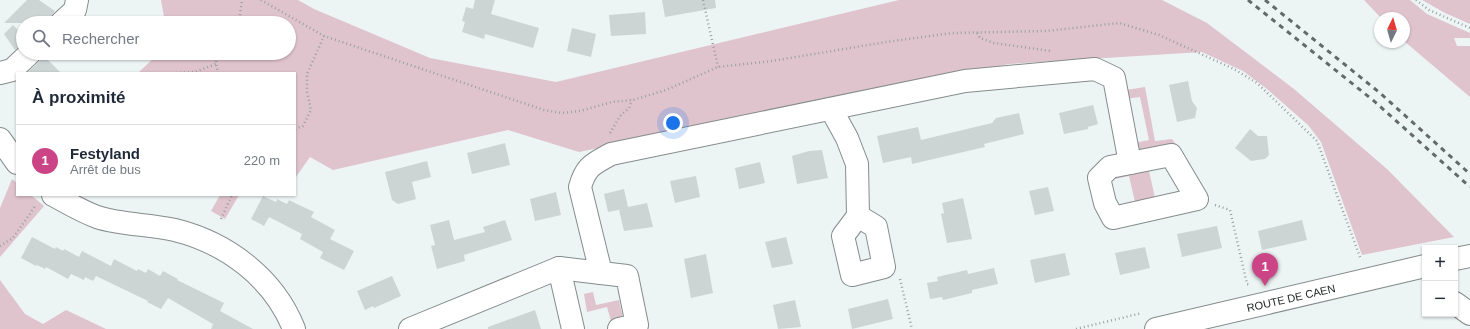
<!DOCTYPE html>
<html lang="fr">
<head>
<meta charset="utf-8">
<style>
	body { margin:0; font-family:Arial,sans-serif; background:#f6f6f7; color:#1f2937 }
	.controls { position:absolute; right:12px; bottom:12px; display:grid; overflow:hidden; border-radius:0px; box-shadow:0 1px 3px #0004 }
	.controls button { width:36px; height:36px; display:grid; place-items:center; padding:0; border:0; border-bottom:1px solid #e0e1e3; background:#fff; color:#1f2937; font:20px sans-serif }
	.compass { position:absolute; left:1374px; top:12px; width:36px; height:36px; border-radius:50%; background:#fff; box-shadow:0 1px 3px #0004; rotate:5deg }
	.you { position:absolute; left:673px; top:123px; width:14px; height:14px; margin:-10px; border:3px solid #fff; border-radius:50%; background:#1a73e8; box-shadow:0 0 0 6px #1a73e833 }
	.badge { display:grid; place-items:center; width:26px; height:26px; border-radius:50%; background:#cb4586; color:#fff; font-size:13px; font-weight:700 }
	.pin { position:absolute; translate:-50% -33px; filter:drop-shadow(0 1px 2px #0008) }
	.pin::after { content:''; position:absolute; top:21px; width:14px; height:12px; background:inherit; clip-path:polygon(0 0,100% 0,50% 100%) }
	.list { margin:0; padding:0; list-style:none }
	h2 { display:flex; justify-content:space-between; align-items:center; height:52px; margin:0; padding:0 16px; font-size:17px }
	h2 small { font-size:13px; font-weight:400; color:#747a83 }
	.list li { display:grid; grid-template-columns:26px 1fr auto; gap:12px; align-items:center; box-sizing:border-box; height:72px; padding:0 16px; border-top:1px solid #e0e1e3 }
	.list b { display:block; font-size:15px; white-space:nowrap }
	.list p { margin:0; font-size:13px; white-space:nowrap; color:#747a83 }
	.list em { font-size:13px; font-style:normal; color:#747a83 }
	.icon { flex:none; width:22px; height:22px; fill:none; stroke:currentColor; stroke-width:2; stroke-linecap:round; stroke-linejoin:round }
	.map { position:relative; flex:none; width:1470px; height:329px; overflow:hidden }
	.search { position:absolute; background:#fff; box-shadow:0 1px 3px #0004; left:16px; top:16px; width:280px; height:44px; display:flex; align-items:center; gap:10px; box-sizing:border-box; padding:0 14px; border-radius:22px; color:#747a83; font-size:15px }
	.panel { position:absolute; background:#fff; box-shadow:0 1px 3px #0004; left:16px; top:72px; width:280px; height:124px; border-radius:0px }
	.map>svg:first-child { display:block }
</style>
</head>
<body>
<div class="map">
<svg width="1470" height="329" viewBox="0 0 1470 329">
	<rect width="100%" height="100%" fill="#edf5f4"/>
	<!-- green -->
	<g fill="#dfc3cd">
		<polygon points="161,0 298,0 314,9 430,58 556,82 899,0 1162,0 1207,23 1294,89 1387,169 1454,237 1362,255 1321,142 1308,125 1267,89 1243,71 1202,52 1009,64 579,152 508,130 333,170 310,157 296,177 295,73 138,73 159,53 289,53 289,23 165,23"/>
		<polygon points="1364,0 1410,0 1427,14 1470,33 1470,38 1454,38 1457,46 1470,46 1470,97 1404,41 1404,18 1381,18"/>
		<polygon points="1422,0 1470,0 1470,24 1445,13"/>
		<polygon points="1145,87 1155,141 1172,139 1177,146 1141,153 1134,143 1149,140 1140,97 1125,99 1126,90"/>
		<polygon points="1161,166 1163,168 1149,171 1155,198 1135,202 1129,176 1115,179 1117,174"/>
		<polygon points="12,179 17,183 17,195 31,195 44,206 0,257 0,208"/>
		<polygon points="220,195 239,195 225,219 211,211"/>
		<polygon points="0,280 25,314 43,324 66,310 106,329 0,329"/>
		<polygon points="593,292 596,305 619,300 623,318 611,321 607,307 587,312 584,294"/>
	</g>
	<!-- building -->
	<g fill="#cdd5d4">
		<polygon points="27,0 39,0 55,11 49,19 49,23 4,23"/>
		<polygon points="475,0 495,0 491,14 539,28 533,48 485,34 484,39 462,32 465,22 462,21 466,7 473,9"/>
		<polygon points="662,0 715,0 716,8 665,17"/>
		<polygon points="645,12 646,34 611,36 609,15"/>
		<polygon points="13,25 23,35 23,43 15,50 4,34"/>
		<polygon points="572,28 596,34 591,57 567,51"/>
		<polygon points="43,55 61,73 27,73 39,62"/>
		<polygon points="1188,81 1192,101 1197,108 1195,118 1177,122 1169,85"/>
		<polygon points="1093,105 1098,124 1088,127 1088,129 1064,134 1059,113"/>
		<polygon points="1019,113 1024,134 984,144 985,147 912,164 911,157 883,163 877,136 918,127 921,140 992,123 996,118"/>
		<polygon points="1250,129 1258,136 1267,136 1269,155 1265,159 1251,161 1235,148"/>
		<polygon points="505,143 510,165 472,174 467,153"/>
		<polygon points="822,150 828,178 797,184 792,156 809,151"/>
		<polygon points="427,161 431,177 412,182 416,199 398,204 392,200 385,172"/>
		<polygon points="760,162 765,183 739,189 735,168"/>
		<polygon points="696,176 700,197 675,203 670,181"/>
		<polygon points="1048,187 1054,211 1035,215 1029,191"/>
		<polygon points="624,189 628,207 647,203 653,227 624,231 619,210 623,209 608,212 604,194"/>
		<polygon points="556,192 561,215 535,221 530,199"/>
		<polygon points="263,196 276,202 277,199 287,204 289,200 297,204 314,212 311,217 335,230 330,239 354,251 344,270 320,258 323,252 300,239 302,234 269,217 264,226 251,219"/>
		<polygon points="963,198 972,239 947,243 941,214 944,213 942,203"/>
		<polygon points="449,220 454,240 485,232 483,227 505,220 512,240 464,255 465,261 437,269 431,246 435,245 430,225"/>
		<polygon points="1302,220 1307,240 1262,250 1258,231"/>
		<polygon points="1217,226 1222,248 1182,257 1177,234"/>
		<polygon points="32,237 55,249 56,247 63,251 64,249 79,257 82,251 111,266 114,259 137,271 138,269 146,273 148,269 160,276 163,271 178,279 177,280 224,303 220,311 253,329 211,329 213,324 168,298 161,309 147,302 148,301 96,276 93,281 85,277 84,280 71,274 68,279 46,267 45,269 37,265 36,266 21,258"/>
		<polygon points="786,237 793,264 772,268 765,242"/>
		<polygon points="1145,247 1150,268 1120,275 1115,253"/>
		<polygon points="1065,253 1070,275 1035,283 1030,260"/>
		<polygon points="706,254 713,293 691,298 684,259"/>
		<polygon points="994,268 998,284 972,290 972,293 943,300 942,297 930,299 927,283 938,281 937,277 967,270 968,274"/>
		<polygon points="392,276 401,296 374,308 373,306 365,310 357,291"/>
		<polygon points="888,299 893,319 852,329 848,309"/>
		<polygon points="795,300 801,327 778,329 773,305"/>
		<polygon points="535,310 541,329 488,329 488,327"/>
	</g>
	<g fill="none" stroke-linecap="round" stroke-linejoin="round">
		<!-- minor casing -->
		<g stroke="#858c8c" stroke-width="24">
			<g id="minor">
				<polyline points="61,23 75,10 77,0"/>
				<polyline points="0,73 12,70 30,53"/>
				<polyline points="831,109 847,138 857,164 858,216 876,227 884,267 852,275 843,236 858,216"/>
				<polyline points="0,139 17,163"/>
				<polygon points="1171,155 1197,199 1113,218 1105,203 1099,178 1110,167"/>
				<path d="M53 195C68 203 81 211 97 217 121 225 149 224 175 230 227 243 274 278 294 329"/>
				<polyline points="559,268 573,329"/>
				<polyline points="601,273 627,276 637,325 619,329"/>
				<polyline points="1455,303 1470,314"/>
				<path d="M410 329 559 268 601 273 580 187C586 166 593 164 611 154L965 81 1095 69 1114 78 1130 163"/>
			</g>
		</g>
		<!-- primary casing -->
		<g stroke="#858c8c" stroke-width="24">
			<g id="primary">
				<polyline points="1455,259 1470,256"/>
				<polyline points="1156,329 1425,266"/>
			</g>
		</g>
		<!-- path -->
		<g stroke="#9aa0a0" stroke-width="2.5" stroke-dasharray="1 3" stroke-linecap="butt">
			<polyline points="261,0 324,36 544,110 562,113 580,111 612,102 633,100 666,90 718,67 772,61 886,42 952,33 1046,31 1119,23 1159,35 1234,69 1257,83 1317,141 1361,260"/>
			<polyline points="703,0 718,67"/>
			<polyline points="1416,0 1429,10 1470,28"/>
			<polyline points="239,23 242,0"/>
			<polyline points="977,33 980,38 994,43 1051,51"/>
			<polyline points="217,53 216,64 218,73"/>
			<polyline points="176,73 195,72 216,64"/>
			<polyline points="295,129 303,126 311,110 307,92 307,74 324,36"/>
			<polyline points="610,133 620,116 629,108 632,100"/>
			<polyline points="1215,205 1230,210 1247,284 1251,285"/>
			<polyline points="221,219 232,195"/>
			<polyline points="0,246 13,238 36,205"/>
			<polyline points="900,279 912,329"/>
			<polyline points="1076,329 1142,313"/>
		</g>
		<!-- minor -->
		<use href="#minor" stroke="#fff" stroke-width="22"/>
		<!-- primary -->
		<use href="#primary" stroke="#fff" stroke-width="22"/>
		<!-- rail -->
		<g stroke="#656969" stroke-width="3" stroke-dasharray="5 5" stroke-linecap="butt">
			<polyline points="1248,0 1374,101 1470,187"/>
			<polyline points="1265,0 1380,93 1470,174"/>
		</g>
	</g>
	<g text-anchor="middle" stroke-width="3.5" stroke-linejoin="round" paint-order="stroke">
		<!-- street labels -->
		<g font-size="11" fill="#222525" stroke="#fff">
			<text transform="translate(1291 298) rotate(-13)" y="4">ROUTE DE CAEN</text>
		</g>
	</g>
</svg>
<div class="controls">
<button>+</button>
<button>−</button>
</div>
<svg class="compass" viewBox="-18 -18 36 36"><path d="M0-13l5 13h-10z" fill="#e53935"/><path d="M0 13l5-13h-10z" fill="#747a83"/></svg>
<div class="you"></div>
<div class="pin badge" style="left:1265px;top:286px">1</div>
<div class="search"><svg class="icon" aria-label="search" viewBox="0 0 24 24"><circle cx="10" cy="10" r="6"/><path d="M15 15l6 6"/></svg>Rechercher</div>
<section class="panel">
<h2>À proximité<small></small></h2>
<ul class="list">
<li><span class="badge">1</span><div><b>Festyland</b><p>Arrêt de bus</p></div><em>220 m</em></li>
</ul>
</section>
</div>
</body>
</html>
